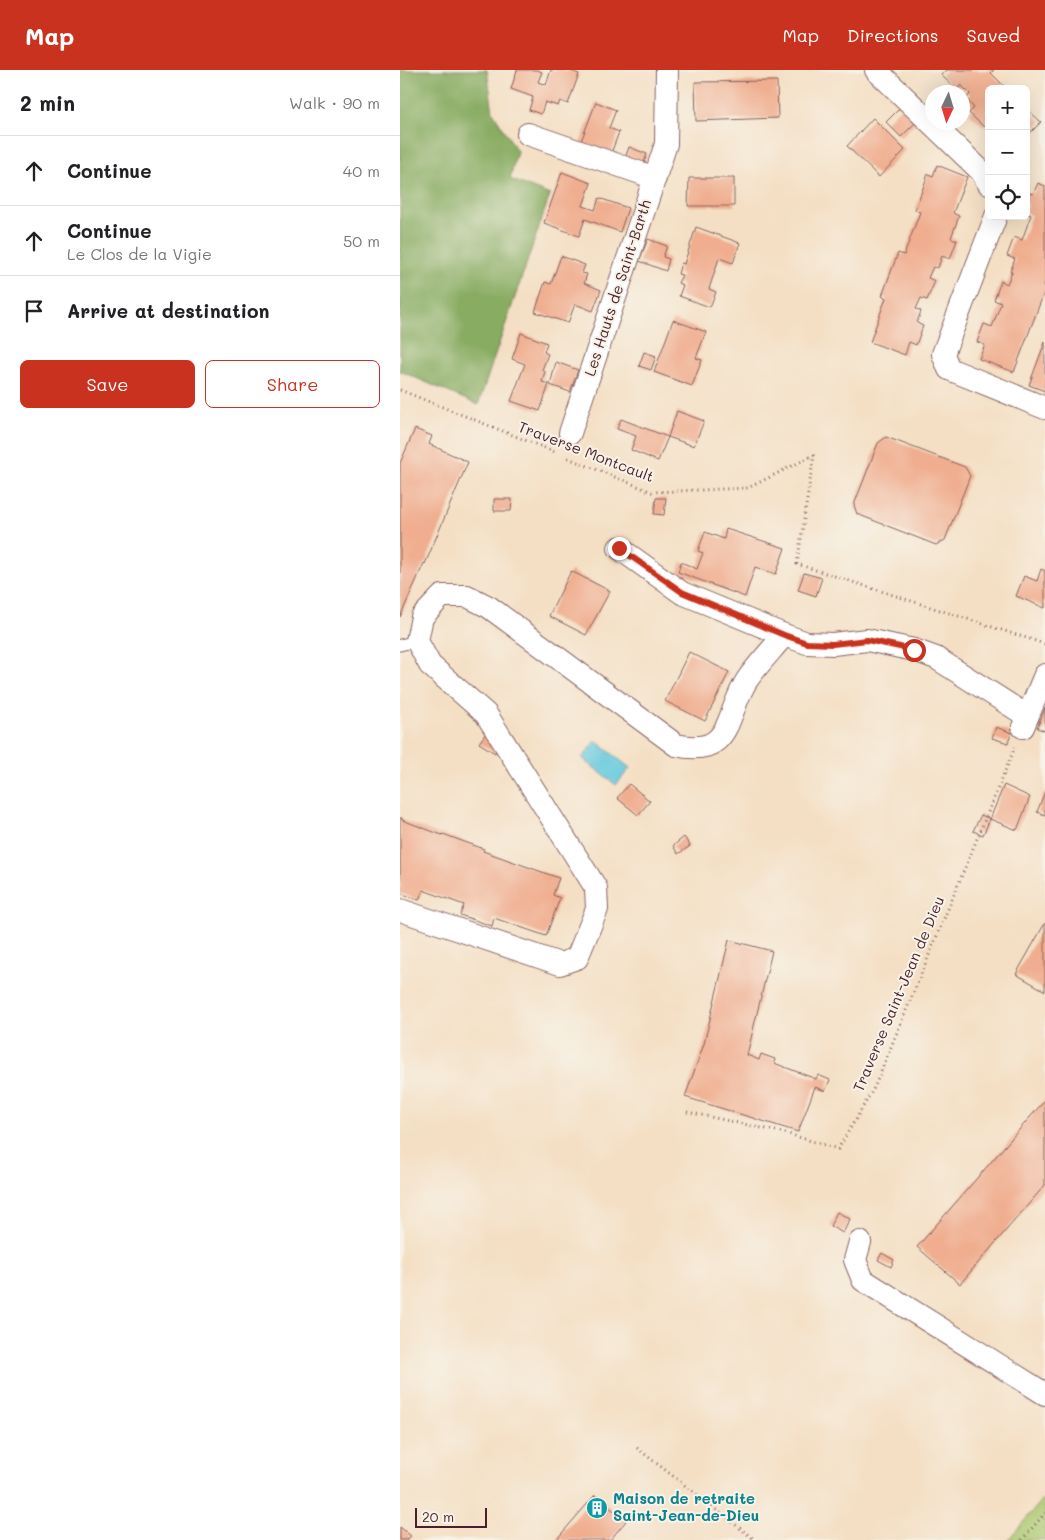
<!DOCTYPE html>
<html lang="en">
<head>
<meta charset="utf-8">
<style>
	body { margin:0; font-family:Mali,sans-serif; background:#f2f2f2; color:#202124 }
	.controls { position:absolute; right:15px; top:15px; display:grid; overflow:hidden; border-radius:8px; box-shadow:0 5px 20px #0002 }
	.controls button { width:45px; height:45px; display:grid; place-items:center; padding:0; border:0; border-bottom:1px solid #e0e0e0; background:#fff; color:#202124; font:25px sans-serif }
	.compass { position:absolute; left:525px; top:15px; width:45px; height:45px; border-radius:50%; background:#fff; box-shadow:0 5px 20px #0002; rotate:184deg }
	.scale { position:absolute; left:15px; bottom:12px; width:72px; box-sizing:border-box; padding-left:5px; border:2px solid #4a1f2b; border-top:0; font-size:14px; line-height:18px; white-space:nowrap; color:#4a1f2b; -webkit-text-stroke:4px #f7f3e8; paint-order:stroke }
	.stop { position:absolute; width:15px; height:15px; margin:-11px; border:4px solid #c8321e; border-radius:50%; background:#fff }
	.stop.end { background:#c8321e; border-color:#fff; box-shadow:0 1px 5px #0008 }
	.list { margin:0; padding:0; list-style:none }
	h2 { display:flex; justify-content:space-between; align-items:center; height:65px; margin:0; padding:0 20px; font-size:21px }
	h2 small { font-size:16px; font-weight:400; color:#757577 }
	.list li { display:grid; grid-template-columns:32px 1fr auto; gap:15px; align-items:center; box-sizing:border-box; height:70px; padding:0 20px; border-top:1px solid #e0e0e0 }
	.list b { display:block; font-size:19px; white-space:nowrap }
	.list p { margin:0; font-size:16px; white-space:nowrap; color:#757577 }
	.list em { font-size:16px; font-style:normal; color:#757577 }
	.actions { display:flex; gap:10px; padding:15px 20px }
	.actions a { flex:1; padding:11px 0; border:1px solid #c8321e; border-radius:8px; text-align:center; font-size:18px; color:#c8321e }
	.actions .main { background:#c8321e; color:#fff }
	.icon { flex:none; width:28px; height:28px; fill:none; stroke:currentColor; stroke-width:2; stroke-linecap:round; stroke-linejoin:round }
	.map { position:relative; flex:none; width:645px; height:1470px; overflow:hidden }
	header { display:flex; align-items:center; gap:30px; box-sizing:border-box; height:70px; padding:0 25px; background:#c8321e; color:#fff }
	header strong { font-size:24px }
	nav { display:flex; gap:28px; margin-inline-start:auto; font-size:18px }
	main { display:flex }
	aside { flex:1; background:#fff }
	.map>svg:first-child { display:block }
</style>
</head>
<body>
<header>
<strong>Map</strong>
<nav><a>Map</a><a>Directions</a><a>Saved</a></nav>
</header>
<main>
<aside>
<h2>2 min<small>Walk · 90 m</small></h2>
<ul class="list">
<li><svg class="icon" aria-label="ahead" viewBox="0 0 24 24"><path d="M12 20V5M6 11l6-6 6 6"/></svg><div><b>Continue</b></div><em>40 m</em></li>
<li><svg class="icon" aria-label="ahead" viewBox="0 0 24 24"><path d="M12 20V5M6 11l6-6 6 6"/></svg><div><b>Continue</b><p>Le Clos de la Vigie</p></div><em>50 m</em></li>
<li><svg class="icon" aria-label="arrive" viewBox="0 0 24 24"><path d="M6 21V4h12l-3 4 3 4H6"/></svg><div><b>Arrive at destination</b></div></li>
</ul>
<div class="actions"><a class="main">Save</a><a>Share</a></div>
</aside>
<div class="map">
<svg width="645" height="1470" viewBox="0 0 645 1470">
	<rect width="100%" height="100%" fill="#f7f3e8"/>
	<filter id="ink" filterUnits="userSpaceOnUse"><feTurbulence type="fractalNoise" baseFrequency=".02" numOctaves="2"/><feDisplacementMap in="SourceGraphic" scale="10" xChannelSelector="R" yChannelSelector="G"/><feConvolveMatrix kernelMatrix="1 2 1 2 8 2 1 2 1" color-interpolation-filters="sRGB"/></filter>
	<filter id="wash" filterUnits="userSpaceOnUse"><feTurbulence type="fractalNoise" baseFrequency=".0096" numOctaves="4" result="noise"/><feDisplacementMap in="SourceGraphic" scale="20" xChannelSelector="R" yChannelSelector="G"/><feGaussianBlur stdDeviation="1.12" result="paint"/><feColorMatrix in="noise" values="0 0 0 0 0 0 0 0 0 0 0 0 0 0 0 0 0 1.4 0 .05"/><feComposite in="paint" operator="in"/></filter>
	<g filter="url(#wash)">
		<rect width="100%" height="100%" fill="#f4dfc4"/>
		<!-- green -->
		<polygon fill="#abc86f" stroke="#7a744d" points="645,1427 645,1470 608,1470"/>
		<!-- forest -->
		<polygon fill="#88ac62" stroke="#696646" points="0,0 87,0 93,42 117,81 110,109 150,125 78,335 0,301"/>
		<!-- water -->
		<polygon fill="#61c8dd" stroke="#567484" points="196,671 230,698 216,715 182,688"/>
		<g id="blocks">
			<!-- building -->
			<g fill="#f0ad8f">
				<polygon points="117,0 137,0 142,2 138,12 146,15 151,0 168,0 179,4 168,34 160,31 158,36 145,32 141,44 129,40 133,27 111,19"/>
				<polygon points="547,0 594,0 591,3 607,19 589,19 589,52 584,57 569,43 574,38 566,29 570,24 561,15 557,20 541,5"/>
				<polygon points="377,11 378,48 296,51 295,12"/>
				<polygon points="196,32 216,40 209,58 219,62 210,86 180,74"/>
				<polygon points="501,37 516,52 501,67 486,52"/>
				<polygon points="626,38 641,52 626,67"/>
				<polygon points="473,48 505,80 479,107 447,76"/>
				<polygon points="229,77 247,84 242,98 224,91"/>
				<polygon points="537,95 567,107 553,143 559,146 551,168 557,170 550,189 542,186 538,198 533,197 528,208 535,211 527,230 521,228 516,239 521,241 517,253 523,256 516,275 509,272 505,285 470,272 486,228 482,226 498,183 504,185 520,142 515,140 523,118 528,104 533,106"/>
				<polygon points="162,102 191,113 183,136 195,140 199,128 228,138 220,162 185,149 179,166 144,153"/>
				<polygon points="289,108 334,108 334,136 288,136"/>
				<polygon points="638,113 645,116 645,211 644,215 645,220 614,302 579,289 585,275 577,272 584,254 592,257 601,233 594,230 601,211 607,214 612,202 610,202 615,189 607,186 614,167 622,170 631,145 626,143 628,134 626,134 626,122 633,124"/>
				<polygon points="296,157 340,173 333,193 319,188 309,219 316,222 310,237 279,226 283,215 278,213 282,205 278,204 281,193 284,194"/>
				<polygon points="248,169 267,176 263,187 269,189 266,201 239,191"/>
				<polygon points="161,186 185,195 182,203 187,204 184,213 201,220 193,241 175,234 168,253 135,242 145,212 151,214"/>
				<polygon points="273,250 306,262 296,288 302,290 292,316 254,302"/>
				<polygon points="121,263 147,273 144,282 148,284 142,300 145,301 142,312 149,314 140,341 111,331 125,294 112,289"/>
				<polygon points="645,272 645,321 629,315"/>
				<polygon points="244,282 256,286 251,300 239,296"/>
				<polygon points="156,292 178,300 170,322 150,315"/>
				<polygon points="277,341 304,351 294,376 268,367"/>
				<polygon points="221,349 268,367 258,391 231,380 236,366 217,359"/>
				<polygon points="15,359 32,366 29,374 68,392 25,494 24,493 0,547 0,393"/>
				<polygon points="486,367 565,397 570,406 545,470 536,475 457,444 454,435 478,373"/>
				<polygon points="256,428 266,428 264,445 254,444"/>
				<polygon points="94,429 112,429 111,441 94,441"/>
				<polygon points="326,459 385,478 376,504 355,497 345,527 278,502 281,492 297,499 303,483 298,481 305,462 324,469"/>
				<polygon points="641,499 645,501 645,538 616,526 624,506 637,511"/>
				<polygon points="171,501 210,521 186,565 149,546"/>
				<polygon points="404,503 422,508 416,526 398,520"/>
				<polygon points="289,582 329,602 305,651 265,631"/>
				<polygon points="645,638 645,661 637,658"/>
				<polygon points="596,657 612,663 608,673 592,668"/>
				<polygon points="86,663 101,672 95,683 79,673"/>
				<polygon points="229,714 250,731 238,745 217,728"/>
				<polygon points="604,715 630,727 617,760 590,749"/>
				<polygon points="645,721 645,745 637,742"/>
				<polygon points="581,745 590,749 583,765 573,761"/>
				<polygon points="0,748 2,748 2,750 42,765 43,764 84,779 83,781 159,808 153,825 160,828 146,866 94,848 92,856 60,845 64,835 23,820 19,830 0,823"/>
				<polygon points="284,767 290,776 278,784 273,776"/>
				<polygon points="645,853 645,921 616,904"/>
				<polygon points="329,870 372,881 347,985 359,990 361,984 375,989 374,993 416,1009 418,1005 430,1010 425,1021 415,1017 398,1062 285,1027 304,974"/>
				<polygon points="645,1030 645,1115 560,1214 517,1177"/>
				<polygon points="437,1142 450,1149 443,1163 430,1156"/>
				<polygon points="482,1183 494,1190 491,1197 478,1190"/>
				<polygon points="195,1425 226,1451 210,1470 156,1470"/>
				<polygon points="0,1457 11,1466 7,1470 0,1470"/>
			</g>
		</g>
	</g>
	<g filter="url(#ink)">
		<use href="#blocks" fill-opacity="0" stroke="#866261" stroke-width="1"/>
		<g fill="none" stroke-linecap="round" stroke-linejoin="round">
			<!-- lane casing -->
			<g stroke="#866261" stroke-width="13">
				<polyline id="lane" points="0,575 17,571"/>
			</g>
			<!-- street casing -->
			<g stroke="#866261" stroke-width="24">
				<g id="street">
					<polyline points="476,0 581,101 589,114"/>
					<polyline points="128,64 255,108"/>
					<polyline points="596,146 543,284 549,299 645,338"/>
					<polyline points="170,363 266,74 267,0"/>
					<polyline points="219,478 282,523 384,565"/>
					<polyline points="623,657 645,605"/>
					<path d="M0 840 160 894 177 888 197 839 196 818 86 644 30 595 17 571 22 547 42 526H67L89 537 276 675C333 688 325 644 347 610 358 594 372 580 384 565L407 573 433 574 467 570 514 580 536 588 627 646"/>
					<polyline points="460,1172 455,1190 463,1210 645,1324"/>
				</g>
			</g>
			<!-- path -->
			<g stroke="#866261" stroke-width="3" stroke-dasharray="1 4" stroke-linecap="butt">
				<polyline points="0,320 155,382"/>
				<polyline points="168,388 252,422 348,418 414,385 397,494 645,574"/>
				<polyline points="287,1042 385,1063 438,1079 474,1018 615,677"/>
				<polyline points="237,1378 355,1470"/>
				<polyline points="622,1470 645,1443"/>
			</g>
			<!-- lane -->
			<use href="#lane" stroke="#fff" stroke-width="11"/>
			<!-- street -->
			<use href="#street" stroke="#fff" stroke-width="22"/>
		</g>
	</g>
	<g fill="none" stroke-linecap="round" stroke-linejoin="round" filter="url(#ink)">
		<!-- route -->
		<polyline stroke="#c8321e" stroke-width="6" points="219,478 282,522 384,565 407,573 433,574 467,570 514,580"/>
	</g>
	<!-- icons -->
	<defs>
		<g id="building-disc" transform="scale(1.125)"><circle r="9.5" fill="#0f9aa8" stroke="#f7f3e8"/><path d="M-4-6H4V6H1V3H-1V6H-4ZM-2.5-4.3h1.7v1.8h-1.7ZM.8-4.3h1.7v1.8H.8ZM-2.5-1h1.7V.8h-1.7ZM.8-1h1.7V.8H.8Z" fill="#fff"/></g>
	</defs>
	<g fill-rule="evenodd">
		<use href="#building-disc" x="197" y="1438"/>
	</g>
	<g text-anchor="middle" stroke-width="4" stroke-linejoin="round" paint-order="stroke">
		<!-- street labels -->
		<g font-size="15" fill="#4a1f2b" stroke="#f7f3e8">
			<text transform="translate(218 218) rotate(-72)" y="5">Les Hauts de Saint-Barth</text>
			<text transform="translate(186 382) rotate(21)" y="5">Traverse Montcault</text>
			<text transform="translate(499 924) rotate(-67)" y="5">Traverse Saint-Jean de Dieu</text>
		</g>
		<!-- culture labels -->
		<g font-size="15" font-weight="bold" fill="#0d838f" stroke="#f7f3e8" text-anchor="start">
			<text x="213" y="1434">Maison de retraite<tspan x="213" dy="17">Saint-Jean-de-Dieu</tspan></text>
		</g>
	</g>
</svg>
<div class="controls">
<button>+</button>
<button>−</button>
<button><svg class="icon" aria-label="locate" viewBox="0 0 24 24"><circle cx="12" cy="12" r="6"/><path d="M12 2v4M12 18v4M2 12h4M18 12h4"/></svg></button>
</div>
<svg class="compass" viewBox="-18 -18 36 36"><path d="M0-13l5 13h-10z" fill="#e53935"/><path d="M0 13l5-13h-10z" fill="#757577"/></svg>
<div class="scale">20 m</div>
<div class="stop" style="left:514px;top:580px"></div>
<div class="stop end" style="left:219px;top:478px"></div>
</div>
</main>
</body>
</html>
